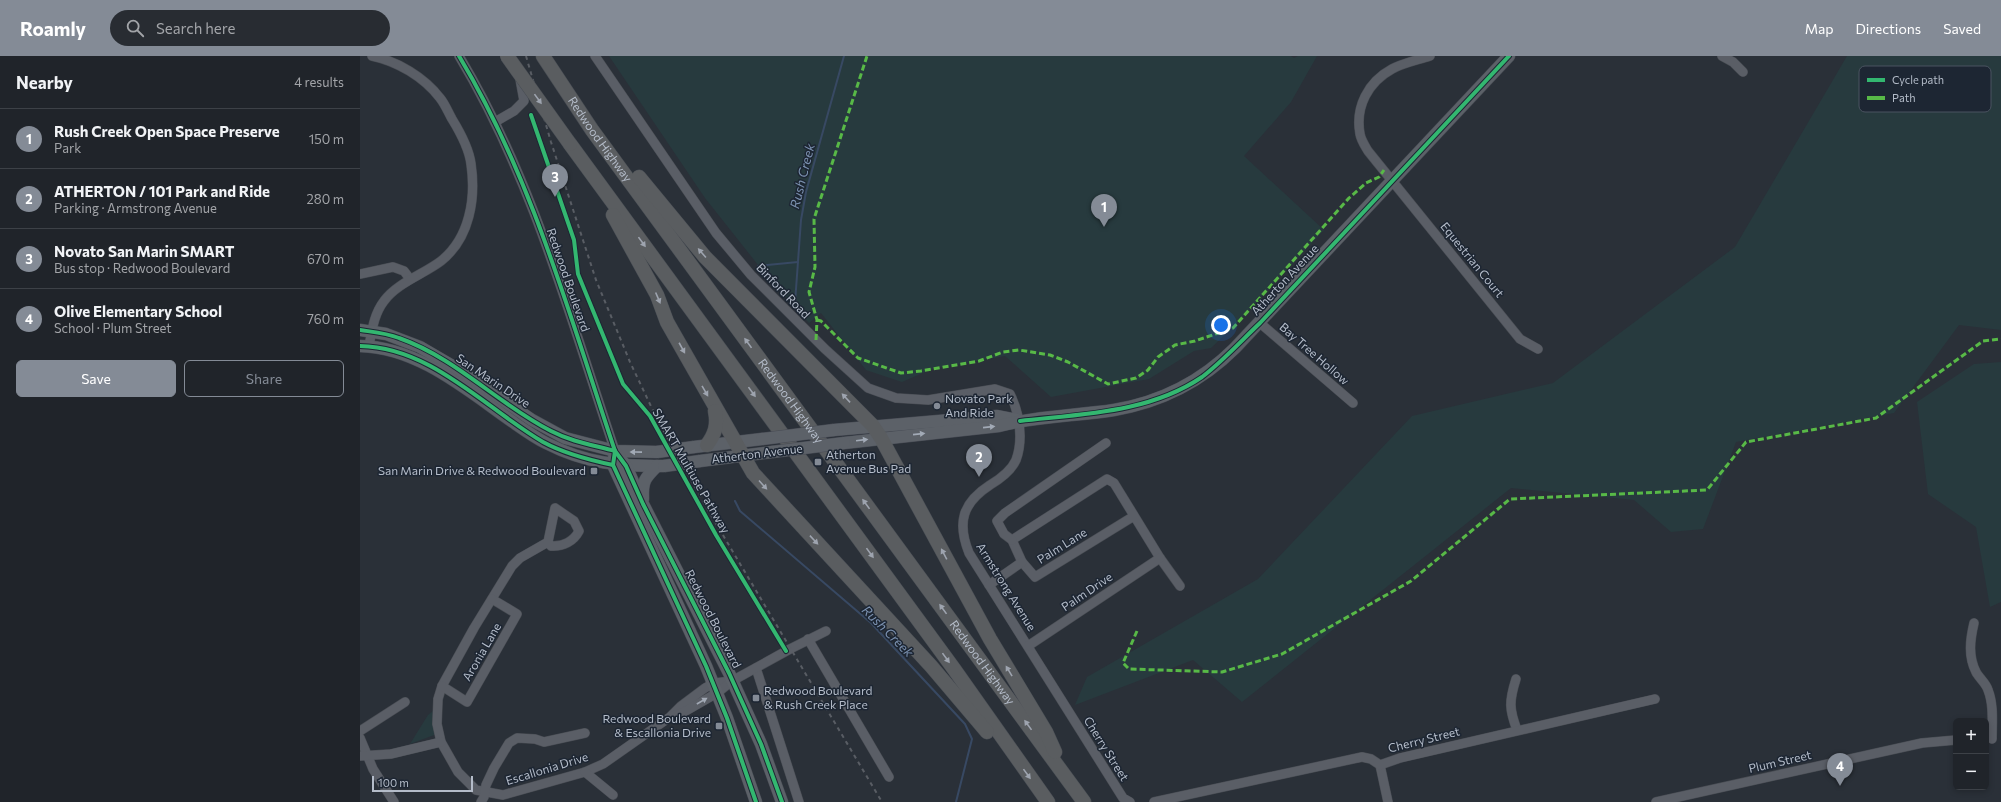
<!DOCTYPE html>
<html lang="en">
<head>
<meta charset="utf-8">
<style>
	body { margin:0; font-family:Commissioner,sans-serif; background:#282c32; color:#f1f3f6 }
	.controls { position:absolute; right:12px; bottom:12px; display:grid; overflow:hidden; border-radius:6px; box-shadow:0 2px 6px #0003 }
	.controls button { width:36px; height:36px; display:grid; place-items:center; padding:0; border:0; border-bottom:1px solid #3d4147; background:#20242a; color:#f1f3f6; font:20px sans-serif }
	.scale { position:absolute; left:12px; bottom:10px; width:101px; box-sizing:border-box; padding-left:4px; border:2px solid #b4bcc9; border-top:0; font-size:11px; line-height:14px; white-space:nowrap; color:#b4bcc9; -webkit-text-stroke:3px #1d2633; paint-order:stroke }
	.you { position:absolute; left:861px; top:269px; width:14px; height:14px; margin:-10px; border:3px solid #fff; border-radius:50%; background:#1a73e8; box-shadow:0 0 0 6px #1a73e833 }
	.badge { display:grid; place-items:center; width:26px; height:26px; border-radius:50%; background:#848b96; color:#fff; font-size:13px; font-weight:700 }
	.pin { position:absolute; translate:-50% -33px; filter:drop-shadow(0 1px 2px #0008) }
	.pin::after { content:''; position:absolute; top:21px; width:14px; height:12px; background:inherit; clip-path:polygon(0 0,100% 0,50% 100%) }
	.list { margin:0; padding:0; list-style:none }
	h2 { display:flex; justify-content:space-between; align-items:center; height:52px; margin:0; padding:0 16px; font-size:17px }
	h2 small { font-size:13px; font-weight:400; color:#a2a4a8 }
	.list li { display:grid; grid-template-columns:26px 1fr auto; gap:12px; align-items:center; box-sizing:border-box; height:60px; padding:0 16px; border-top:1px solid #3d4147 }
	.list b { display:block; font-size:15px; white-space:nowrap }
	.list p { margin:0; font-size:13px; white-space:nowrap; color:#a2a4a8 }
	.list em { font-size:13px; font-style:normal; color:#a2a4a8 }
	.actions { display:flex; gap:8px; padding:12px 16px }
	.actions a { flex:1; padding:9px 0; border:1px solid #848b96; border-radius:6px; text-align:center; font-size:14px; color:#848b96 }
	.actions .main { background:#848b96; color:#fff }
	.icon { flex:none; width:22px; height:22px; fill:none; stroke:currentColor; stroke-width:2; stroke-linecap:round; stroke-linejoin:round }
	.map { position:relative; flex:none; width:1641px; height:746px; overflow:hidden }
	header { display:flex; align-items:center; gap:24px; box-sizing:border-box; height:56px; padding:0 20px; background:#848b96; color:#fff }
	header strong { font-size:19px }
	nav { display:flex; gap:22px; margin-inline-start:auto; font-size:14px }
	.search { width:280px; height:36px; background:#282c32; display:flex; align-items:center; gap:10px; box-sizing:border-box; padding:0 14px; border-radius:22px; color:#a2a4a8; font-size:15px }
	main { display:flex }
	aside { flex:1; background:#20242a }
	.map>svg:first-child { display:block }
</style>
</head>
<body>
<header>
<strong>Roamly</strong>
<div class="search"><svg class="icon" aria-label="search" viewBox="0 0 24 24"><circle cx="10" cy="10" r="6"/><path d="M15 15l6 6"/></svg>Search here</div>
<nav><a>Map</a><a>Directions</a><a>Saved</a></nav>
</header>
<main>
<aside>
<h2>Nearby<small>4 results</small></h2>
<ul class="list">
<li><span class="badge">1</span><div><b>Rush Creek Open Space Preserve</b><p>Park</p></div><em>150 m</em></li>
<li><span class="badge">2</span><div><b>ATHERTON / 101 Park and Ride</b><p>Parking · Armstrong Avenue</p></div><em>280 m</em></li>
<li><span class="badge">3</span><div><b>Novato San Marin SMART</b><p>Bus stop · Redwood Boulevard</p></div><em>670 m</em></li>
<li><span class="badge">4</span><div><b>Olive Elementary School</b><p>School · Plum Street</p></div><em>760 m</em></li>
</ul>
<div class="actions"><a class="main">Save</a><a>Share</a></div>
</aside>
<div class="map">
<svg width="1641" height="746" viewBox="0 0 1641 746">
	<rect width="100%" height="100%" fill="#2a3038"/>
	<!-- green -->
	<g fill="#273a3e">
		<polygon points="249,0 931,0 934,2 938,0 957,0 931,46 884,100 964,174 878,266 851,292 834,295 789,323 691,341 645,300 572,313 542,326 506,314 461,257 449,267 406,219 345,142"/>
		<polygon points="1487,0 1641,0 1641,274 1599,269 1534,357 1376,386 1343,473 1311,476 1274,444 1151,432 882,646 833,604 715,649 727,621 898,523 1052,360 1193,327 1375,191"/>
		<polygon points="1641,306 1641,546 1630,551 1616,471 1568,438 1557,346 1614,308"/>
		<polygon points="74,654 74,679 50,688 68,659"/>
	</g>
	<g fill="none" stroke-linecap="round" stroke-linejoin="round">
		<!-- stream -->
		<g stroke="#384963" stroke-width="2">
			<polyline points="398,210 438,206"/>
			<polyline points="435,247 441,164 446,136 484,0"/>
			<polyline points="375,445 380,455 511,567 605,668 612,683 596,746"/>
		</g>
		<!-- minor casing -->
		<g stroke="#484c53" stroke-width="10">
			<g id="minor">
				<path d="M99 0C172 121 210 261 255 395"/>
				<path d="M235 0 356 177 391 219 465 293 508 332 536 342 568 344 635 333 650 338C657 352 660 364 660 380 660 388 659 396 656 404 651 415 640 423 630 429 602 447 597 467 609 497L763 742 770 746"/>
				<path d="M1070 0C1058 4 1043 7 1032 13 1008 26 995 51 1000 78 1001 84 1005 90 1008 95L1160 283 1178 293"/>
				<polyline points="1362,0 1373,6 1383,16"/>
				<polyline points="135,66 154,55 164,45 160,23"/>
				<polyline points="0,218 33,211 44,215 50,223"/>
				<polyline points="900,267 993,347"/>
				<path d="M9 290C12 274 14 258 24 245 37 227 64 218 81 205 110 182 116 142 111 108 109 92 100 76 92 63 88 56 85 48 80 42 64 21 37 5 12 0"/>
				<polyline points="774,460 675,521 662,506 652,484 747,423 754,427 800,502 820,530"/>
				<polyline points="652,484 644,478 637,465 645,457 746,387"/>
				<path d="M188 486 195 452 214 465 219 475C214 485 203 491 191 490L188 486 160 502 152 510 114 572 82 630 78 643 77 668 81 686 98 716 116 734 143 739 225 716 243 708 310 661 321 650 345 632 354 627 372 625"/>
				<polyline points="629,529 662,506"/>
				<path d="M1614 567C1610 584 1608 600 1616 616 1619 622 1626 627 1628 634 1634 649 1632 667 1632 683"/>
				<polyline points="448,583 529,721"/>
				<polyline points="668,590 800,502"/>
				<polyline points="396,612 439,746"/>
				<path d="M1156 623C1149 645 1149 653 1157 674"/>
				<polyline points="82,630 107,646 157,558 132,543"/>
				<polyline points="313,660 324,656 357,637 372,625 430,593 466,575"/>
				<polyline points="0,675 45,646"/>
				<polyline points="0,682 13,713 34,746"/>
				<polyline points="0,700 31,698 81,686"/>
				<polyline points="1020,709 1028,746"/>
				<polyline points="225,716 253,739"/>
				<polyline points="121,746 124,741 126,729 134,712 149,687 157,682 175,683 184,686 225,677"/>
				<polyline points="794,746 1002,701 1011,703 1020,709 1040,702 1295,643"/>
				<polyline points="1296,746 1562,687 1596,684"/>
			</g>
		</g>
		<!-- major casing -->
		<g stroke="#484c55" stroke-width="13">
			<g id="major">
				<polyline points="0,274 26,278 60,291 96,312 172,364 205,382 255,395 297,396"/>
				<path d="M0 290C58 291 107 334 153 366 163 373 174 381 186 387 227 408 259 410 304 410"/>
				<polyline points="474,374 637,360 657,364"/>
				<path d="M484 387 639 370C676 360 715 360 754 354 801 346 841 326 875 292L1149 0"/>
				<polyline points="334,391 402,383"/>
				<polyline points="255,395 266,410 283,448 369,617 401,688 422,746"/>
				<polyline points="255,395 253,409 346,610 367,662 396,746"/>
				<polyline points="340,405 412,396"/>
				<path d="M283 443C282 425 285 422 297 410"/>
			</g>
		</g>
		<!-- highway casing -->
		<g stroke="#474c53" stroke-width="15">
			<g id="highway">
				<path id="s1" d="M183 0 232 74 724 746"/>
				<polyline points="210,88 594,613 688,746"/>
				<polyline points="279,121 345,201 513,370 521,382 630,583 686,676 695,696"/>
				<polyline points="253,159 297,239 307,266 393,417 571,610 627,676"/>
				<path d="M347 389C355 378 358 369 355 355"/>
			</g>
		</g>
		<!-- minor -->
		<use href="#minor" stroke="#5a5e66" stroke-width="9"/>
		<!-- major -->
		<use href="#major" stroke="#5c6168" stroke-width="12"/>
		<!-- highway -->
		<use href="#highway" stroke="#5a5d60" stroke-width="14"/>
		<!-- rail -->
		<polyline stroke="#595d64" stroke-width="2" stroke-dasharray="4 4" stroke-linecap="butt" points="166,0 191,86 236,224 270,306 298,365 348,454 522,746"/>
		<!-- major-bridge casing -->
		<g stroke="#484c55" stroke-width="13" stroke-linecap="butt">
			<g id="major-bridge">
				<polyline points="402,383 474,374"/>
				<polyline points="297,396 334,391"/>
				<polyline points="412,396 484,387"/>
				<polyline points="304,410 340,405"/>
			</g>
		</g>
		<!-- highway-bridge casing -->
		<g stroke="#474c53" stroke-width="15" stroke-linecap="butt">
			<polyline id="highway-bridge" points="147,0 210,88"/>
		</g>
		<!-- major-bridge -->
		<use href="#major-bridge" stroke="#5c6168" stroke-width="12"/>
		<!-- highway-bridge -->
		<use href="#highway-bridge" stroke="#5a5d60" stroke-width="14"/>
		<!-- quiet -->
		<g stroke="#58b947" stroke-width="3" stroke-dasharray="6 3" stroke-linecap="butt">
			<polyline points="457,264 461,265 498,302 541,317 561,315 619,305 643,296 659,294 690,299 708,306 748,328 776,322 788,314 798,301 815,289 835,285 873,272 989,142 1006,127 1019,121 1024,114"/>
			<polyline points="456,284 457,264 449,236 455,211 454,163 507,0"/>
			<polyline points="777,575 763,607 769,613 862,616 922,598 1051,525 1150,443 1347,434 1386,386 1516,362 1623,285 1641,283"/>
		</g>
		<!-- cycleway casing -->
		<g stroke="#1d2633" stroke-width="6">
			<g id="cycleway">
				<path d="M99 0C172 121 210 261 255 395L266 410 283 448 369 617 401 688 422 746"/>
				<polyline points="171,59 214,184 218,218 263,328 290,360 356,479 426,595"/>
				<path d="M0 274C13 276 26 277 39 282 96 302 138 348 191 375 212 386 233 389 255 395"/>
				<path d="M0 290C71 291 125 352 183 386 205 398 229 404 253 409"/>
				<path d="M660 365C722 358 789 357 842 321 863 305 881 285 900 267L1149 0"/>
				<polyline points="255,395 253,409 346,610 367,662 396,746"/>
			</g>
		</g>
		<!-- cycleway -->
		<use href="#cycleway" stroke="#33b770" stroke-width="4"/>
	</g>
	<!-- one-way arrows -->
	<defs><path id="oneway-solid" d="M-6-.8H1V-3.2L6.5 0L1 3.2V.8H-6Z"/></defs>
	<g fill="#9ea4af">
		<use href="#oneway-solid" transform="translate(178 43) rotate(54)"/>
		<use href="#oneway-solid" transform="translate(282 186) rotate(54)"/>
		<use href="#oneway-solid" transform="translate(342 197) rotate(-131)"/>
		<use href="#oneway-solid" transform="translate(298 242) rotate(67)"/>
		<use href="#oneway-solid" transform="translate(388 287) rotate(-126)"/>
		<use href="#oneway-solid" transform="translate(322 292) rotate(61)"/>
		<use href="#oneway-solid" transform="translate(345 335) rotate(60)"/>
		<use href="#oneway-solid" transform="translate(392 336) rotate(54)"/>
		<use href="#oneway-solid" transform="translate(486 342) rotate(-133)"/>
		<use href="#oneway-solid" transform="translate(403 429) rotate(48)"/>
		<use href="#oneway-solid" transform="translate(506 448) rotate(-126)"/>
		<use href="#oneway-solid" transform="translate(454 484) rotate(47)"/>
		<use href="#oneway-solid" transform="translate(510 497) rotate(54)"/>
		<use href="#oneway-solid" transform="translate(584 498) rotate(-118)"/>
		<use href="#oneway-solid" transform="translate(583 553) rotate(-126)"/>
		<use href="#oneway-solid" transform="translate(586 602) rotate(54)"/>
		<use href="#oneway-solid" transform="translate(649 615) rotate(-121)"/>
		<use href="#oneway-solid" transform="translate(668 669) rotate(-126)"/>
		<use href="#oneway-solid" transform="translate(667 718) rotate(54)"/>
	</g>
	<g fill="#a2aab6">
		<use href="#oneway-solid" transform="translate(629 371) rotate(-6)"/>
		<use href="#oneway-solid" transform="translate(559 378) rotate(-6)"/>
		<use href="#oneway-solid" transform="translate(502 384) rotate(-7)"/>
		<use href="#oneway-solid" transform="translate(276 396) rotate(-179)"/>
	</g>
	<use fill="#a2a9b5" href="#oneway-solid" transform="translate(342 645) rotate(-30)"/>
	<!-- markers -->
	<g fill="#848b96" stroke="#1d2633" stroke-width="1.5">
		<circle cx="577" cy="350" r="4"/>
		<rect x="454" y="402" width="8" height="8" rx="2"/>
		<rect x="230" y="411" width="8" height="8" rx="2"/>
		<rect x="392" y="638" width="8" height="8" rx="2"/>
		<rect x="355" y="666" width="8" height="8" rx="2"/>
	</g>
	<g text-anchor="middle" stroke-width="3" stroke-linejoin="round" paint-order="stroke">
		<!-- street labels -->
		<g font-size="12" fill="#b4bcc9" stroke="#1d2633">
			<text dy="4" stroke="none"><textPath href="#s1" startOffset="101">Redwood Highway</textPath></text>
			<text transform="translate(1112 204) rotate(51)" y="4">Equestrian Court</text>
			<text transform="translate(208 224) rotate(71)" y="4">Redwood Boulevard</text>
			<text transform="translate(925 224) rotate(-47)" y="4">Atherton Avenue</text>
			<text transform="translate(423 235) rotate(46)" y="4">Binford Road</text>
			<text transform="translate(954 298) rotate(41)" y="4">Bay Tree Hollow</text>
			<text transform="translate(133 325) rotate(34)" y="4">San Marin Drive</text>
			<text dy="4" stroke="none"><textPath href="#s1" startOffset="425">Redwood Highway</textPath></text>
			<text transform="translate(397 398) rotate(-7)" y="4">Atherton Avenue</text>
			<text transform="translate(331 415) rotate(60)" y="4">SMART Multiuse Pathway</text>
			<text transform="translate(702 490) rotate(-32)" y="4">Palm Lane</text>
			<text transform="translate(646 531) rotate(58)" y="4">Armstrong Avenue</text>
			<text transform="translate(727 536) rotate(-34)" y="4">Palm Drive</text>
			<text transform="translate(353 563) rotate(63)" y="4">Redwood Boulevard</text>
			<text transform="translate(122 596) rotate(-60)" y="4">Aronia Lane</text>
			<text dy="4" stroke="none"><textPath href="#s1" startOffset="749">Redwood Highway</textPath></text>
			<text transform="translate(1064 684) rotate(-14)" y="4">Cherry Street</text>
			<text transform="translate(746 693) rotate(58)" y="4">Cherry Street</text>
			<text transform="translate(1420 706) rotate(-13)" y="4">Plum Street</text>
			<text transform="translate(187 713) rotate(-17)" y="4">Escallonia Drive</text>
		</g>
		<!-- poi labels -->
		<g font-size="12" fill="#b4bcc9" stroke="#1d2633" text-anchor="start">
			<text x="585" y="347">Novato Park<tspan x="585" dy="14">And Ride</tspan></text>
			<text x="466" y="403">Atherton<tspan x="466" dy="14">Avenue Bus Pad</tspan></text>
			<text x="226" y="419" text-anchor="end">San Marin Drive &amp; Redwood Boulevard</text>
			<text x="404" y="639">Redwood Boulevard<tspan x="404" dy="14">&amp; Rush Creek Place</tspan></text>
			<text x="351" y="667" text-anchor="end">Redwood Boulevard<tspan x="351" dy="14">&amp; Escallonia Drive</tspan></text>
		</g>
		<!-- water labels -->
		<g font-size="13" font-style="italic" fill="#7c92b1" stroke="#1d2633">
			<text transform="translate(442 120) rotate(-76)" y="5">Rush Creek</text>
			<text transform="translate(528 575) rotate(45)" y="5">Rush Creek</text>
		</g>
	</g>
	<!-- legend -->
	<rect x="1499" y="10" width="132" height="46" rx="6" fill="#1d2633" stroke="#4a5360" stroke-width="1"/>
	<rect x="1507" y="22" width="18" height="4" fill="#33b770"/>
	<rect x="1507" y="40" width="18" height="4" fill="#58b947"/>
	<g font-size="11" fill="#b4bcc9">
		<text x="1532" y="28">Cycle path</text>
		<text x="1532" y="46">Path</text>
	</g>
</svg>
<div class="controls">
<button>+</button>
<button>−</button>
</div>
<div class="scale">100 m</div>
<div class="you"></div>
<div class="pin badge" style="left:744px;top:171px">1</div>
<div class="pin badge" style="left:619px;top:421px">2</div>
<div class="pin badge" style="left:195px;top:141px">3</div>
<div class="pin badge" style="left:1480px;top:730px">4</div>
</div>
</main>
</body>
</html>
